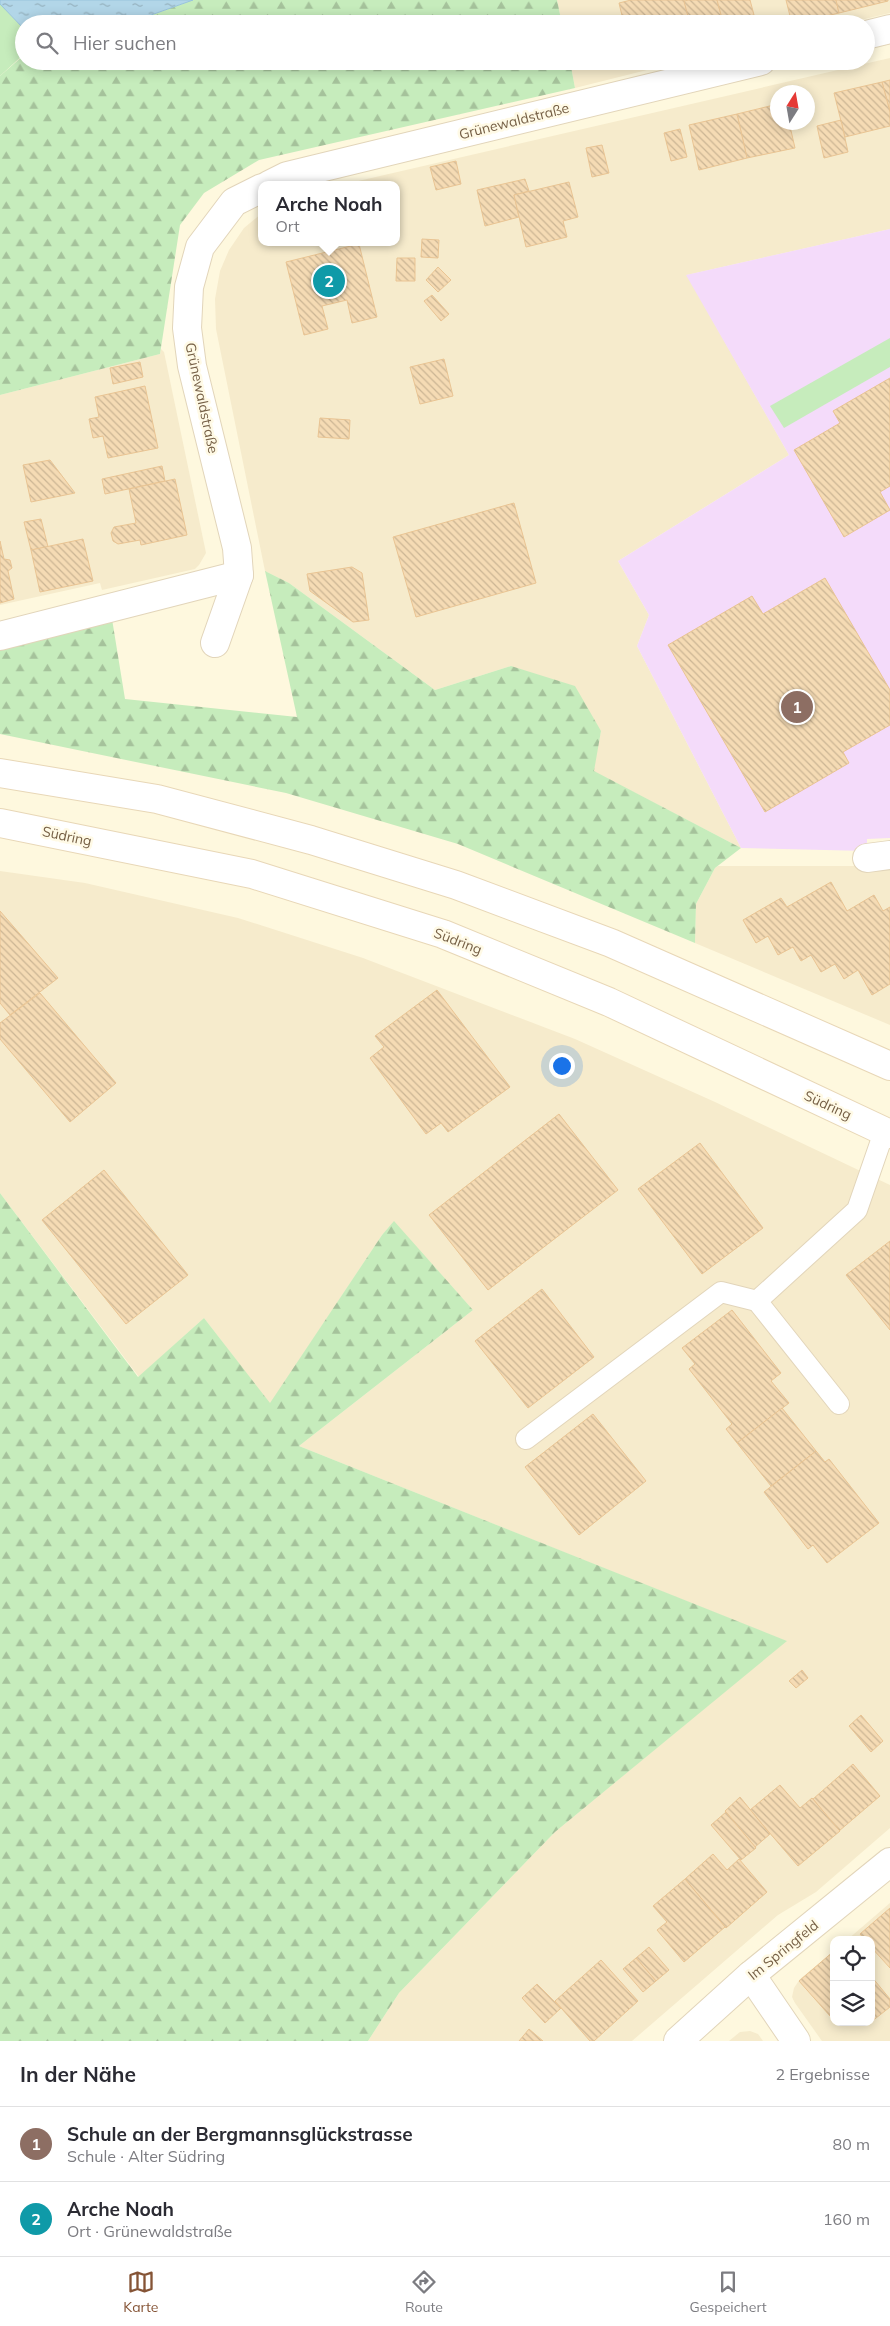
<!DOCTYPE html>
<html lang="de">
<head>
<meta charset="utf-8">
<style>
	body { margin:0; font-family:Mulish,sans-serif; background:#f2f2f3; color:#2b2b33 }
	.controls { position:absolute; right:15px; bottom:15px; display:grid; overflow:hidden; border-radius:10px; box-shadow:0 2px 12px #0003 }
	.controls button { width:45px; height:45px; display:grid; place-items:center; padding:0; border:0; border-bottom:1px solid #e1e1e2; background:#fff; color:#2b2b33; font:25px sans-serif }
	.compass { position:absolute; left:770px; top:85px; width:45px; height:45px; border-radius:50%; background:#fff; box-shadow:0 2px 12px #0003; rotate:11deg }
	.you { position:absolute; left:561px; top:1065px; width:18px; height:18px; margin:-12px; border:4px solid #fff; border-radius:50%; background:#1a73e8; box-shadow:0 0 0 8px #1a73e833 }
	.badge { display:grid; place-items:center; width:32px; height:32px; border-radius:50%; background:#855436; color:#fff; font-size:16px; font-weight:700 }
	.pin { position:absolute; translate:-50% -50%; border:2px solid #fff; box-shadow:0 1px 5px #0006 }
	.popup { position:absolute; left:258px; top:181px; width:142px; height:65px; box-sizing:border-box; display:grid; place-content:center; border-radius:10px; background:#fff; filter:drop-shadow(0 1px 4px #0005); font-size:16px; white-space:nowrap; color:#7c7c81 }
	.popup b { font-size:19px; color:#2b2b33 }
	.popup::after { content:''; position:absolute; left:50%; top:100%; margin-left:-10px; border:10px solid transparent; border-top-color:#fff }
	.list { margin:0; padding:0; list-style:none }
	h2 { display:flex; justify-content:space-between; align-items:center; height:65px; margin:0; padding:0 20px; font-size:21px }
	h2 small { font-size:16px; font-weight:400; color:#7c7c81 }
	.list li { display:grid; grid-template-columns:32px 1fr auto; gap:15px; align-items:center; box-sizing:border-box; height:75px; padding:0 20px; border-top:1px solid #e1e1e2 }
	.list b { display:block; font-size:19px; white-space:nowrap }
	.list p { margin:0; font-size:16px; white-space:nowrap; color:#7c7c81 }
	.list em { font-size:16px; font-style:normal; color:#7c7c81 }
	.icon { flex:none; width:28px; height:28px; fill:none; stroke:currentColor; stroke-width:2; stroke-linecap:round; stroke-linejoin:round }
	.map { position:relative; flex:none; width:890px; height:2041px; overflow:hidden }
	.search { position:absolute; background:#fff; box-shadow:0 2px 12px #0003; left:15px; right:15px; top:15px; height:55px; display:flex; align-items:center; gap:12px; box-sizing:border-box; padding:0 18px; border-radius:28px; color:#7c7c81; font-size:19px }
	.sheet { height:215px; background:#fff }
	nav { display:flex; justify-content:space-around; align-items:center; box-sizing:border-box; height:70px; border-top:1px solid #e1e1e2; background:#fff; font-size:14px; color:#7c7c81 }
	nav a { display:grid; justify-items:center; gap:2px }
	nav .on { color:#855436 }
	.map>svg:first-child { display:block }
</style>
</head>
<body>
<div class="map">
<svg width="890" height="2041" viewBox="0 0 890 2041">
	<defs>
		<pattern id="forest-firs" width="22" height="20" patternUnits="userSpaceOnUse" patternTransform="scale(1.25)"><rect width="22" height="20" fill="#c6ecbc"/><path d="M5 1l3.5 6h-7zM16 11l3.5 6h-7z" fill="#a5c29b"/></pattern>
		<pattern id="water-ripples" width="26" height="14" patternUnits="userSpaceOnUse" patternTransform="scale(1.25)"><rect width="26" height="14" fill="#b2d6e8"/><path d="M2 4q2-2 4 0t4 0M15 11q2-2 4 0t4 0" fill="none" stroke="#95b1be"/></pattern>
		<pattern id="building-back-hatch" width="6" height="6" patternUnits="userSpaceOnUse" patternTransform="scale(1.25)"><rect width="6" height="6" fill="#f5dbb4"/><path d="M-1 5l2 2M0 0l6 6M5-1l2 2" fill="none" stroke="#cbb594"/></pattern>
	</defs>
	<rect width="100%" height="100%" fill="#fef8de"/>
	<!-- residential -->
	<g fill="#f6ebcc" fill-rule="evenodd">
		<polygon points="557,0 890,0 890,13 844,24 562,24"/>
		<path d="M890 58V229L687 275 789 455 618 561 649 615 637 646 741 848 593 771 601 731 511 666 435 690 289 583 265 571 216 329 215 299 220 271 229 250 244 228 261 214 262 242H396V185H341ZM778 92H808V122H778Z"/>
		<polygon points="570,61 683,61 575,88"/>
		<polygon points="161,349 164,352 205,548 206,553 199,565 195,569 102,590 100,583 0,605 0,395 160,354"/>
		<polygon points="718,866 890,866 890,1025 695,943 696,904 715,868"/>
		<polygon points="0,871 85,883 238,918 363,958 575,1039 715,1102 890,1185 890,1828 816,1892 778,1915 632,2041 368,2041 399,1993 555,1832 786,1641 299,1446 473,1310 394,1222 382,1235 270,1404 204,1318 139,1377 0,1193"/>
		<polygon points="890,1903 890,2041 822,2041 795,2003 792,1997 794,1988 800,1979 834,1951 834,2022 871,2022 871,1940 847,1940"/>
		<polygon points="750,2031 758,2034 763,2041 729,2041 740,2032"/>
	</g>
	<!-- education -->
	<polygon fill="#f4dbfa" points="890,229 890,838 867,839 867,851 741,848 637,646 649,615 618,561 789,455 686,275"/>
	<!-- forest -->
	<g fill="url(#forest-firs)">
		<polygon points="193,0 557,0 562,24 126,24"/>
		<polygon points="24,55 24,61 570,61 575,88 259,160 204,193 180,225 160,354 0,395 0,76"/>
		<polygon points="265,571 289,583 435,690 511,666 575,686 601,731 594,771 741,848 715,868 696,904 695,943 458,844 286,793 0,734 0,644 112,619 125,699 297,717"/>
		<polygon points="0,1193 138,1377 204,1318 270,1403 382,1235 394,1221 473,1310 299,1446 787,1641 555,1832 399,1993 368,2041 0,2041"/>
	</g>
	<!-- park -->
	<g fill="#c6ecbc">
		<polygon points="0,4 24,29 24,54 0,76"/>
		<polygon points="890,338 890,367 784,428 770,406"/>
	</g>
	<!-- water -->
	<polygon fill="url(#water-ripples)" stroke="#97c3db" points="0,0 193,0 126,24 24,24 24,29 0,4"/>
	<!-- building -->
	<g fill="url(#building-back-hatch)" stroke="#e9c493">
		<polygon points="631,0 684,0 690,24 624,24 619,3"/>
		<polygon points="689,0 717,0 723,22 690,24 684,1"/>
		<polygon points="717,0 750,0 754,15 723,22"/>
		<polygon points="786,0 836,0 839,13 792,24"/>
		<polygon points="836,0 888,0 888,1 839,13"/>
		<polygon points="890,80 890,112 882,82"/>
		<polygon points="882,82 890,112 890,126 845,137 834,93"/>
		<polygon points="778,104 778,122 789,122 795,148 747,158 737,114"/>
		<polygon points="737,114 747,158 699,170 689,125"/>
		<polygon points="841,120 848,152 824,158 817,126"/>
		<polygon points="680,129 687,157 671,161 664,133"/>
		<polygon points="602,145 609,173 592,177 586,148"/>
		<polygon points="456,161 461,184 436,190 430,167"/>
		<polygon points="525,179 529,191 514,195 519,217 485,226 477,190"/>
		<polygon points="569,182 578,217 563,221 567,237 526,247 514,195"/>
		<polygon points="422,239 439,240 438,258 421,257"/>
		<polygon points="359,244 377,317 352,323 347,300 322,306 328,329 304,335 286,262"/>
		<polygon points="397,258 415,258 415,281 396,281"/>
		<polygon points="438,267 451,280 438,292 426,280"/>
		<polygon points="432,295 449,314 441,321 424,301"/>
		<polygon points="444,359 453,396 420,404 410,367"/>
		<polygon points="140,362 143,377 113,384 110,368"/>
		<polygon points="890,378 890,486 880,492 890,510 844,537 794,450 840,423 833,411"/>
		<polygon points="145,386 158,448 108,458 103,436 93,438 89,419 99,417 95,397"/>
		<polygon points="320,418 350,420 349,439 318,437"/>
		<polygon points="50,460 75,493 31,502 23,465"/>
		<polygon points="162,466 165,481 105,494 102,479"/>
		<polygon points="175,479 187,535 141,545 140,540 118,544 113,541 111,533 114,527 136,523 129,489"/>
		<polygon points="514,503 536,583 416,617 393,537"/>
		<polygon points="41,519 48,547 31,550 24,522"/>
		<polygon points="83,539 93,581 40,592 31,550"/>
		<polygon points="0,541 4,559 10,560 12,568 8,571 14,599 0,603"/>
		<polygon points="352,567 362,573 369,620 353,622 310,591 307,574"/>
		<polygon points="825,578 890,690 890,725 843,752 849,763 765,812 668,645 752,596 763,614"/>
		<polygon points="831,882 847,911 874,895 883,911 890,907 890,984 872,995 858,970 844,979 835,964 821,972 811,955 801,961 793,947 778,955 768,936 756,943 743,920 781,898 787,907"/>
		<polygon points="0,911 58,978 10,1015 0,1003"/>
		<polygon points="437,990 510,1087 448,1132 441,1123 426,1134 370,1058 384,1047 375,1036"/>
		<polygon points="40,993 116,1083 70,1122 0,1039 0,1023"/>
		<polygon points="559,1114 618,1190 488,1290 429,1215"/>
		<polygon points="700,1143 763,1228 702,1274 638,1189"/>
		<polygon points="104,1170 188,1275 126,1324 42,1220"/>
		<polygon points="890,1241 890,1330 846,1275"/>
		<polygon points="542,1289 594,1357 528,1408 475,1341"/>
		<polygon points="732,1310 781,1373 771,1381 789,1403 737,1443 726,1429 732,1424 689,1369 695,1364 682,1348"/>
		<polygon points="782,1408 816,1451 771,1486 737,1443"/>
		<polygon points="593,1414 646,1481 579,1535 525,1467"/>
		<polygon points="816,1451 825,1462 829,1459 879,1523 827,1563 813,1545 808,1549 764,1492"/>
		<polygon points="802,1670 808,1678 796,1688 789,1681"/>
		<polygon points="861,1715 883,1741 871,1752 849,1726"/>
		<polygon points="853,1764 880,1796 839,1831 813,1799"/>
		<polygon points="780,1785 800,1808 812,1798 840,1831 798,1866 750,1810"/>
		<polygon points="740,1797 770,1834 755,1847 725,1811"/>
		<polygon points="726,1812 756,1848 741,1860 711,1825"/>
		<polygon points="713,1854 727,1870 739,1859 767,1892 726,1928 685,1879"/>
		<polygon points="685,1879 725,1927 684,1962 657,1930 667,1922 653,1906"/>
		<polygon points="890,1908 890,1968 871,1947 871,1940 865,1940 860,1934"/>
		<polygon points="649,1947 669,1970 656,1981 636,1958"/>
		<polygon points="834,1951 834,2013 830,2016 799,1981"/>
		<polygon points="636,1958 656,1981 643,1992 623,1969"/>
		<polygon points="601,1960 638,2001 594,2041 590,2041 555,2001"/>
		<polygon points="871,1976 890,1999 890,2007 871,2022"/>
		<polygon points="537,1984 561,2008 545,2023 522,1998"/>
		<polygon points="529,2029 543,2041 519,2041"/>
	</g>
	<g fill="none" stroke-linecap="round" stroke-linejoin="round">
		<!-- service casing -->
		<g stroke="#e2d5ba" stroke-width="22">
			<g id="service">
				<polyline points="757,1301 839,1404"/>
				<polyline points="526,1439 721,1292 757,1301 857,1210 884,1132"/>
			</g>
		</g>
		<!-- minor casing -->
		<g stroke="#e2d5ba" stroke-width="30">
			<g id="minor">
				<polyline points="866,35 890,29"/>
				<polyline points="269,185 287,176 761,61"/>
				<polyline points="0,636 239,575"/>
				<polyline points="215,643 239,575 237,548 192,366 187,328 189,287 200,247 234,202 262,188"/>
				<polyline points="867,858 890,855"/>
				<polyline points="751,1975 796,2041"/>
				<polyline points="678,2041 751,1975 890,1862"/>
			</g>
		</g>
		<!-- secondary casing -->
		<g stroke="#e8d7b7" stroke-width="30">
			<g id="secondary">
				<polyline points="0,773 157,799 311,840 456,885 611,943 890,1066"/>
				<polyline points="0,823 252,874 443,934 609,1002 890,1134"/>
			</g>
		</g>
		<!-- service -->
		<use href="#service" stroke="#fff" stroke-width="20"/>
		<!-- minor -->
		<use href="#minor" stroke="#fff" stroke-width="28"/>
		<!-- secondary -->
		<use href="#secondary" stroke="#fff" stroke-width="28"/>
	</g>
	<g text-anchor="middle" stroke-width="5" stroke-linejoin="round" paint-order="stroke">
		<!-- street labels -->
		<g font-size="14" fill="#755f45" stroke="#fffae6">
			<text transform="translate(514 121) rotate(-14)" y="5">Grünewaldstraße</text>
			<text transform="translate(202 398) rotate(78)" y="5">Grünewaldstraße</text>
			<text transform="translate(67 836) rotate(12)" y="5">Südring</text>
			<text transform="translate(458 941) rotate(21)" y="5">Südring</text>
			<text transform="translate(828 1105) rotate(25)" y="5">Südring</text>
			<text transform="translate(783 1950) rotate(-39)" y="5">Im Springfeld</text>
		</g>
	</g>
</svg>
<div class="controls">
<button><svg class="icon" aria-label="locate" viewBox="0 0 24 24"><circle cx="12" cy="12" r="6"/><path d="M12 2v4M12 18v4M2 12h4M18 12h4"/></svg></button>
<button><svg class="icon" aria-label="layers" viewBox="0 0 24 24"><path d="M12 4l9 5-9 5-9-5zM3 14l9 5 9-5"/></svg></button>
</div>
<svg class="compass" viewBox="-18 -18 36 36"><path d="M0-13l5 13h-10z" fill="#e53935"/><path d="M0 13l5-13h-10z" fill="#7c7c81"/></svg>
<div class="you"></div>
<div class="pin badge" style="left:797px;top:707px;background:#8d6e63">1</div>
<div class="pin badge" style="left:329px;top:281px;background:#0f9aa8">2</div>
<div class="popup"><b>Arche Noah</b>Ort</div>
<div class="search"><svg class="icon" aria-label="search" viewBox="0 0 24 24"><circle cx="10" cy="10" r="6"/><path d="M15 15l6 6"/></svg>Hier suchen</div>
</div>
<section class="sheet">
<h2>In der Nähe<small>2 Ergebnisse</small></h2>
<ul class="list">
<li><span class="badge" style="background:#8d6e63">1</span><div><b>Schule an der Bergmannsglückstrasse</b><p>Schule · Alter Südring</p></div><em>80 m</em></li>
<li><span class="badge" style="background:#0f9aa8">2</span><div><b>Arche Noah</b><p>Ort · Grünewaldstraße</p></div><em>160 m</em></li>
</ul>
</section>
<nav>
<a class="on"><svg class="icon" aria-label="map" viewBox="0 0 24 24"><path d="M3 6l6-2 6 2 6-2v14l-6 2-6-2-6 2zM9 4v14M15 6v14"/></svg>Karte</a>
<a><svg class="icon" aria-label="directions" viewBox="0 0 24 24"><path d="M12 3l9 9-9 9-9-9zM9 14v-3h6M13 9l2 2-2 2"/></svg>Route</a>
<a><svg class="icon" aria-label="saved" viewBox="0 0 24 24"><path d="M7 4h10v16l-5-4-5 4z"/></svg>Gespeichert</a>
</nav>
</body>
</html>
